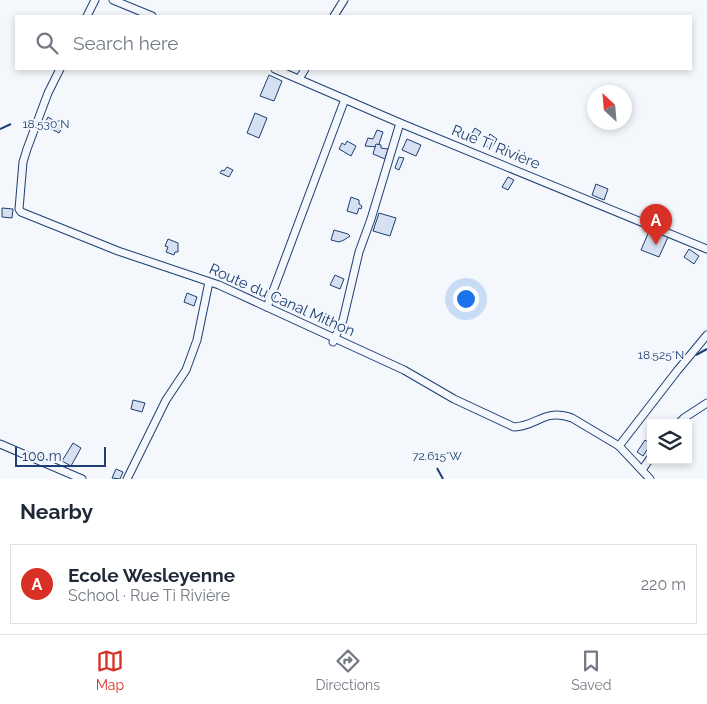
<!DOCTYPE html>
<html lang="en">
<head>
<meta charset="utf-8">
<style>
	body { margin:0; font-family:Raleway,sans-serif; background:#f6f6f7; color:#1f2937 }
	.controls { position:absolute; right:15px; bottom:15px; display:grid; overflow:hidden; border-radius:0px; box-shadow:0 2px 8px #0003 }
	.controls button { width:45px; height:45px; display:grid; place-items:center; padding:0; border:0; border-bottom:1px solid #e0e1e3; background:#fff; color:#1f2937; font:25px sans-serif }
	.compass { position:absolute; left:587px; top:85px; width:45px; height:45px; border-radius:50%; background:#fff; box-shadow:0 2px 8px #0003; rotate:334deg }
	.scale { position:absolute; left:15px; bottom:12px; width:91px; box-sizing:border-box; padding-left:5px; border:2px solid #1d3f73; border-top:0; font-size:14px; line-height:18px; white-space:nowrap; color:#1d3f73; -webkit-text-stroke:4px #f4f7fb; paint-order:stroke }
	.you { position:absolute; left:465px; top:298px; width:18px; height:18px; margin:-12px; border:4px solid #fff; border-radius:50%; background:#1a73e8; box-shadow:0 0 0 8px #1a73e833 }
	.badge { display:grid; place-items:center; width:32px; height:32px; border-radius:50%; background:#d93025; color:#fff; font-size:16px; font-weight:700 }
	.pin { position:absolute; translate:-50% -41px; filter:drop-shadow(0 1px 2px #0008) }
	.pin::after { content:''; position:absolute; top:26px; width:18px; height:15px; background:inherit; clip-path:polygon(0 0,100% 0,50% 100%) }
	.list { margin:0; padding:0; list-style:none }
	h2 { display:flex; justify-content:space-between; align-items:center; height:65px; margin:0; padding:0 20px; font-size:21px }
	h2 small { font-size:16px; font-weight:400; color:#747a83 }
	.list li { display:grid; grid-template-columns:32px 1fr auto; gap:15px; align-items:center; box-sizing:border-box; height:80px; margin:0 10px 10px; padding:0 10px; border:1px solid #e0e1e3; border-radius:0px }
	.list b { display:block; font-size:19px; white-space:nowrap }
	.list p { margin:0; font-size:16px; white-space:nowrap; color:#747a83 }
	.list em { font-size:16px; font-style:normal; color:#747a83 }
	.icon { flex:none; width:28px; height:28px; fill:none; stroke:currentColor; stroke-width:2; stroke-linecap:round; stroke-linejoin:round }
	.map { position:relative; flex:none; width:707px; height:479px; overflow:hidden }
	.search { position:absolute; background:#fff; box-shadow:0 2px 8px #0003; left:15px; right:15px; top:15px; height:55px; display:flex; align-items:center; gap:12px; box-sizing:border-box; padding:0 18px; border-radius:0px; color:#747a83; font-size:19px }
	.sheet { height:155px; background:#fff }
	nav { display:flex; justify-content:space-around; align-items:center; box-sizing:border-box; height:70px; border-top:1px solid #e0e1e3; background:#fff; font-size:14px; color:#747a83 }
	nav a { display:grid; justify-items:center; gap:2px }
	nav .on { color:#d93025 }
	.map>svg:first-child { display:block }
</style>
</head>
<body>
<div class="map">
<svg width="707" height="479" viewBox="0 0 707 479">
	<rect width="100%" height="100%" fill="#f4f7fb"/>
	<!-- building -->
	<g fill="#d5e0f0" stroke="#1d3f73">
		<polygon points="269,75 282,81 274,101 260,96"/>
		<polygon points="255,113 267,118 259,138 247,133"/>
		<polygon points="48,117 63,126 59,133 44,125"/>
		<polygon points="475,128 481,132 475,141 469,138"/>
		<polygon points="377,130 383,132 378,147 365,146 368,138 373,139"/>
		<polygon points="490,134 497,139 491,149 484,145"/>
		<polygon points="407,139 421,145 416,156 402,150"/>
		<polygon points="347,141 356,146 351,156 339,149 342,143 345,145"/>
		<polygon points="376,144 381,145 381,148 388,149 385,159 373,154"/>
		<polygon points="399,157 404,158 399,170 395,168"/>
		<polygon points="227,167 233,170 229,177 220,173 222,170 224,171"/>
		<polygon points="508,177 514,180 508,190 502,187"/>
		<polygon points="596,184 608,189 604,200 592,195"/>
		<polygon points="351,197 359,200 359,204 362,206 361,209 359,208 357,214 347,211"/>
		<polygon points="2,208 13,209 12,218 2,217"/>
		<polygon points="379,213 396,218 390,236 373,231"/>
		<polygon points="650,229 668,237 659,257 641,250"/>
		<polygon points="334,230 348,234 350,236 344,240 339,242 331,240"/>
		<polygon points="168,239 178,243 178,252 175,252 174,255 166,252 168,247 165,246"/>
		<polygon points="689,249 699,256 694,264 684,257"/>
		<polygon points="335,275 344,279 340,289 330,285"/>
		<polygon points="187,293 197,297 194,306 184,302"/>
		<polygon points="133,400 145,403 142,412 131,409"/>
		<polygon points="645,440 651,444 643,456 637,452"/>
		<polygon points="73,443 81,448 71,466 62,461"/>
		<polygon points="116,469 123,472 120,479 112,478"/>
	</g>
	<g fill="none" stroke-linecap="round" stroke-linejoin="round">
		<!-- minor casing -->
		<g stroke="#1d3f73" stroke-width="9">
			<g id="minor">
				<polyline points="113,0 152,16"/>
				<polyline points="87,16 95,0"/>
				<polyline points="334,16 344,0"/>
				<path d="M60 69 48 93 27 149 23 162 19 209 21 212 118 251 219 285 404 370 454 399 514 427C538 426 544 408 572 418L619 446 650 479"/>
				<polyline points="275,69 400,123 707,249"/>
				<polyline points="299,79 305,69"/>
				<polyline points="267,307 345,99"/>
				<polyline points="333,342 343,320 359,252 371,219 400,123"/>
				<polyline points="679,423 684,418 707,403"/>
				<polyline points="0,444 82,479"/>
				<polyline points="619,446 677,371 707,335"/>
				<polyline points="642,470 651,457"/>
				<polyline points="127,479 166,400 186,370 197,340 209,282"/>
			</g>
		</g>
		<!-- minor -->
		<use href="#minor" stroke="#f4f7fb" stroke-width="7"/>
	</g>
	<!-- ticks -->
	<path fill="none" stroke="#1d3f73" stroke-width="2" d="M0 129 11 124M696 355 707 349M437 468 443 479"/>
	<g text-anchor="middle" stroke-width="4" stroke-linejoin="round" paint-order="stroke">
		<!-- street labels -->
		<g font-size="15" fill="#1d3f73" stroke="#f4f7fb">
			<text transform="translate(496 147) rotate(22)" y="5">Rue Ti Rivière</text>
			<text transform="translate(282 300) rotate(24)" y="5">Route du Canal Mithon</text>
		</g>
	</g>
	<g font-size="12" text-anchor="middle" fill="#1d3f73" stroke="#f4f7fb" stroke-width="4" stroke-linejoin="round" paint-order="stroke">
		<text x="46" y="128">18.530°N</text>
		<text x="661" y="359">18.525°N</text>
		<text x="437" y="460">72.615°W</text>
	</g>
</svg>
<div class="controls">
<button><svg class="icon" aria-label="layers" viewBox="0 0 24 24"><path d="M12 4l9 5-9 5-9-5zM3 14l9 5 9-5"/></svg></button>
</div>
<svg class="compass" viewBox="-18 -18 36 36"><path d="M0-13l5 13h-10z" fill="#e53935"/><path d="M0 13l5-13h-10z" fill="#747a83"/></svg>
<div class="scale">100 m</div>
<div class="you"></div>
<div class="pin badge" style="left:656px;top:245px">A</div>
<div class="search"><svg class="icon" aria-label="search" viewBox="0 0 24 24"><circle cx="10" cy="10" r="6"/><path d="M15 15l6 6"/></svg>Search here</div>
</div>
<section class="sheet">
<h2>Nearby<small></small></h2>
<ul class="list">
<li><span class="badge">A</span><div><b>Ecole Wesleyenne</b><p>School · Rue Ti Rivière</p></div><em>220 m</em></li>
</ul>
</section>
<nav>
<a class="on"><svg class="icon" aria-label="map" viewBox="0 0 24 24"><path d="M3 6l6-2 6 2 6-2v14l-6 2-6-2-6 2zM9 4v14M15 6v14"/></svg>Map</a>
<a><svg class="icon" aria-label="directions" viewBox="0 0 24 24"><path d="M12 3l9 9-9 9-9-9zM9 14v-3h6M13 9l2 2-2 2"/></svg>Directions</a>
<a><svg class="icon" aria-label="saved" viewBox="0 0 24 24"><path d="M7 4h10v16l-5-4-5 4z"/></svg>Saved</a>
</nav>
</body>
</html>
